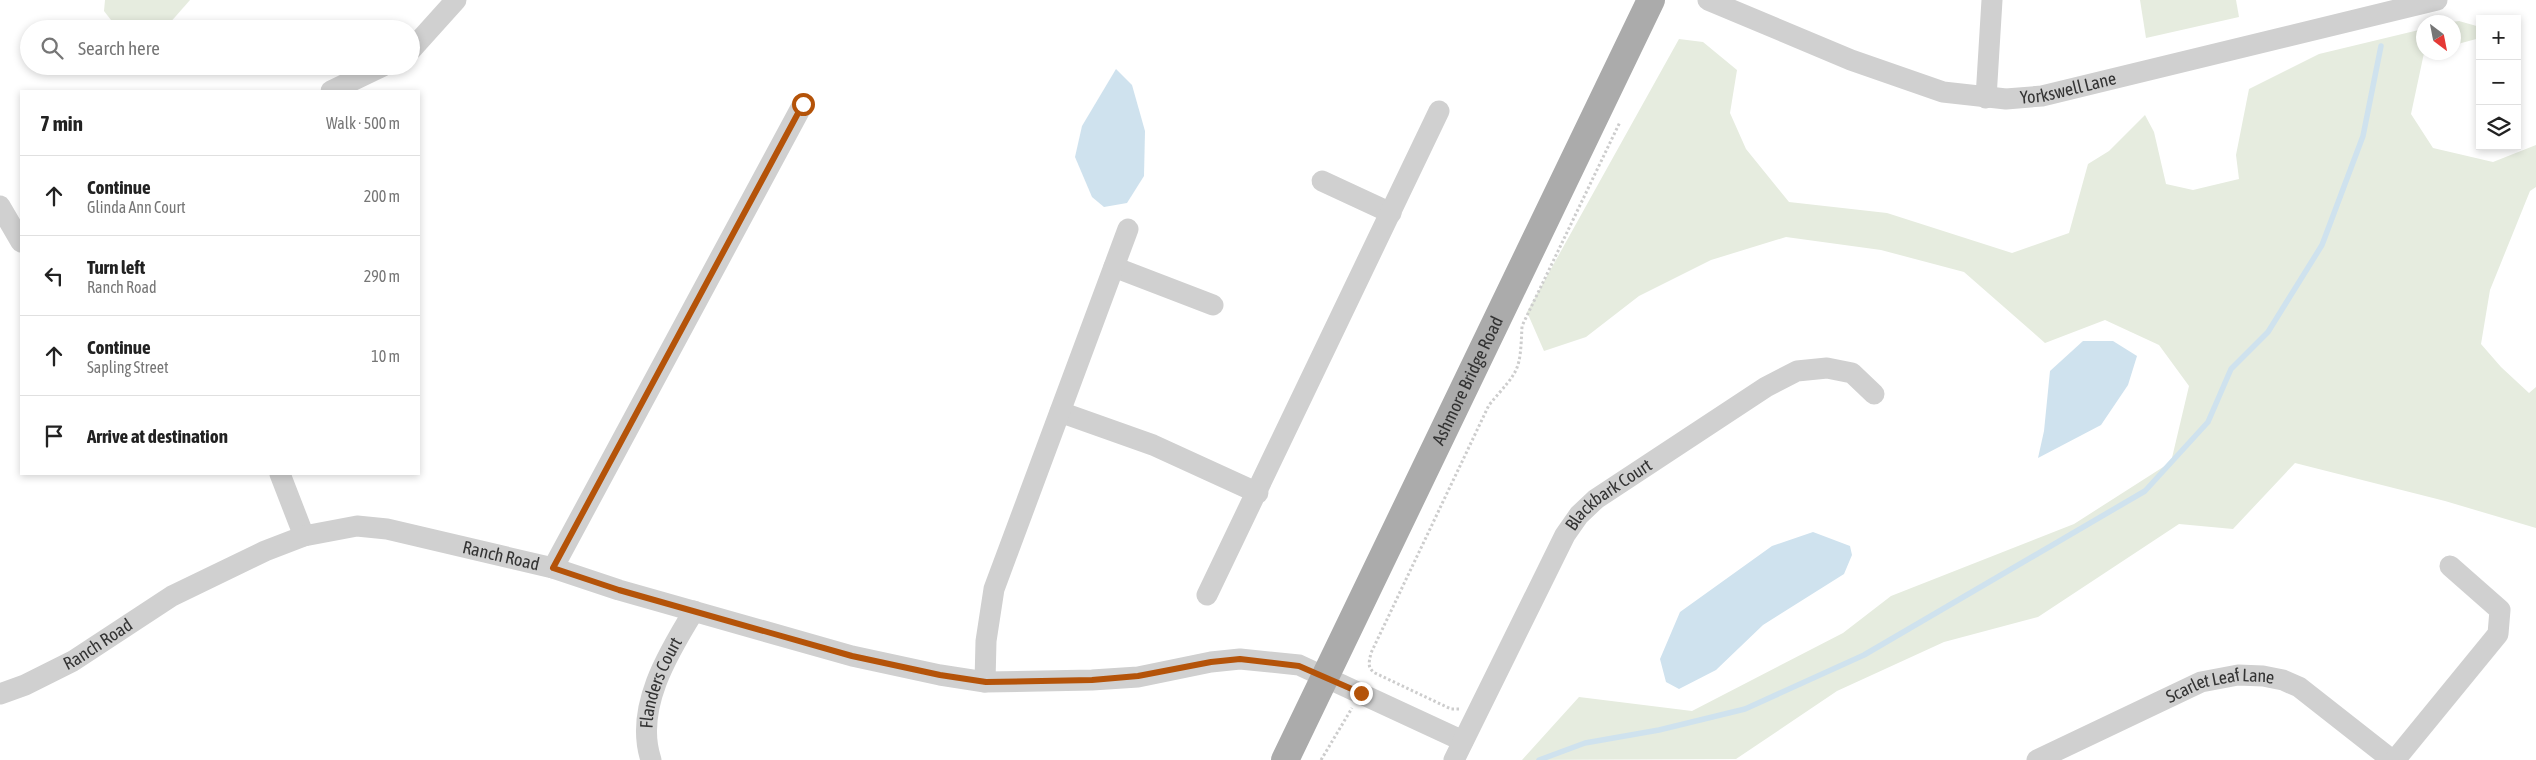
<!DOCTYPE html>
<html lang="en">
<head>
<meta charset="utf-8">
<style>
	body { margin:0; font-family:"Asap Condensed",sans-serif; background:#f2f2f2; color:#222 }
	.controls { position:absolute; right:15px; top:15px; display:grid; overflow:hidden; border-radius:0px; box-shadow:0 2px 8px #0003 }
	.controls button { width:45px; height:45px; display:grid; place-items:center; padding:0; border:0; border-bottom:1px solid #e0e0e0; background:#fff; color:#222; font:25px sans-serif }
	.compass { position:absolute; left:2416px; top:15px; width:45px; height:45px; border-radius:50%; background:#fff; box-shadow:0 2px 8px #0003; rotate:148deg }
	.stop { position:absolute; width:15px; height:15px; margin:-11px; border:4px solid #b45309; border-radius:50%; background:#fff }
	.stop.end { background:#b45309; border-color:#fff; box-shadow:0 1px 5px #0008 }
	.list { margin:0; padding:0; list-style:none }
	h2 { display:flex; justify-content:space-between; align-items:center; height:65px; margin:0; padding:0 20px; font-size:21px }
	h2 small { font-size:16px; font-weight:400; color:#767676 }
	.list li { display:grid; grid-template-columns:32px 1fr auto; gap:15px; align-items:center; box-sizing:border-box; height:80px; padding:0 20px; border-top:1px solid #e0e0e0 }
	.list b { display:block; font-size:19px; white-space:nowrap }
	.list p { margin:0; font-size:16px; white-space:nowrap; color:#767676 }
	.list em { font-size:16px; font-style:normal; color:#767676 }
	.icon { flex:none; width:28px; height:28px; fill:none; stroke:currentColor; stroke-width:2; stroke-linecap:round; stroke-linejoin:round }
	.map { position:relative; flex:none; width:2536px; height:760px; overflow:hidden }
	.search { position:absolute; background:#fff; box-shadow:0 2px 8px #0003; left:20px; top:20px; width:400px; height:55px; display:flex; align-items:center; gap:12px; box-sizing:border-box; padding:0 18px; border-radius:28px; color:#767676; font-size:19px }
	.panel { position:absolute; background:#fff; box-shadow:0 2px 8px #0003; left:20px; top:90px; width:400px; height:385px; border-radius:0px }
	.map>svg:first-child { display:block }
</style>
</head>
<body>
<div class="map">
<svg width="2536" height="760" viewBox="0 0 2536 760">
	<rect width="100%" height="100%" fill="#fff"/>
	<!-- green -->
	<g fill="#e6ecdf">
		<polygon points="105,0 190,0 168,25 160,29 118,29 104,11"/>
		<polygon points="2140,0 2236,0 2239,17 2146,38"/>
		<polygon points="2459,21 2480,27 2480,38 2454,45 2454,22 2451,22"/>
		<polygon points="2423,29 2424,53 2411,114 2433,148 2493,162 2536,145 2536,187 2530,191 2490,290 2481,344 2501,367 2529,393 2536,387 2536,528 2445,501 2295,463 2233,529 2179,524 2038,617 1944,642 1837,691 1736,759 1522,760 1579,697 1692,711 1843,633 1891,596 2074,524 2171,462 2189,386 2159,345 2105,320 2045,343 1964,272 1881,250 1786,237 1711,260 1639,296 1586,337 1544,351 1527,312 1679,39 1703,42 1737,70 1730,113 1746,149 1789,202 1887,213 2012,253 2069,233 2088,164 2109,151 2145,115 2154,132 2166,184 2193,190 2239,179 2236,155 2249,89 2319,54"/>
	</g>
	<!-- water -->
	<g fill="#cfe2ee">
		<polygon points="1116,69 1132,85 1145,131 1144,176 1127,203 1104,207 1092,197 1075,157 1082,126"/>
		<polygon points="2083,341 2113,341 2137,356 2128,385 2101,425 2038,458 2044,431 2050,371"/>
		<polygon points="1813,532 1850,546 1852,555 1844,574 1763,625 1716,670 1679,689 1666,682 1660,659 1680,612 1772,546"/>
	</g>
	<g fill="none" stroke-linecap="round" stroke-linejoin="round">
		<!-- stream -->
		<polyline stroke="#cfe2ee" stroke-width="5.5" points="1539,760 1585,743 1659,730 1745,709 1864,655 2145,491 2208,422 2231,369 2268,332 2322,245 2363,136 2381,46"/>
		<!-- path -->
		<g stroke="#cdcdcd" stroke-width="3" stroke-dasharray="2.5 2.5" stroke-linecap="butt">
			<path d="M1459 709H1451L1375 673C1367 668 1369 662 1371 653L1489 405C1519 369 1520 374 1522 326L1620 122"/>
			<polyline points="1321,760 1352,708"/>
		</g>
		<!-- minor -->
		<g stroke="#d0d0d0" stroke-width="21">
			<path id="s1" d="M1708 0 1851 60 1943 92 2006 99 2042 96 2437 0"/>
			<polyline points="411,50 456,0"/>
			<polyline points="331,91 383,66"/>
			<polyline points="1986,98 1992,0"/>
			<polyline points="1322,181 1391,213"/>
			<polyline points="0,206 21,242"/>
			<polyline points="1114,267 1213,305"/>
			<polyline points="1060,412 1153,445 1258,493"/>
			<polyline points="280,474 304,536"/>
			<polyline points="553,568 803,104"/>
			<polyline points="1207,595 1439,111"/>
			<polyline points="985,682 986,641 994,589 1128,229"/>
			<path id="s2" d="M0 694 25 685 73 661 172 596 265 551 304 536 357 526 387 529 553 568 619 590 852 656 940 675 985 682 1092 680 1138 677 1211 662 1240 659 1299 665 1463 741"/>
			<path id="s3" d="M651 760C634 709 668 653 694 611"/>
			<path id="s4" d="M1454 760 1565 535 1579 515 1596 499 1766 387 1797 371 1827 368 1852 373 1874 394"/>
			<path id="s5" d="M2037 760 2201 682 2238 675 2263 676 2283 680 2299 687 2392 760"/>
			<polyline points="2395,760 2498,634 2500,610 2450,566"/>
		</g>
		<!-- major -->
		<path stroke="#ababab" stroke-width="28" id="s6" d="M1285 760 1651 0"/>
	</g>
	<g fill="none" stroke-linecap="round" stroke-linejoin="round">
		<!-- route -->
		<polyline stroke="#b45309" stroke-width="6" points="803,104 553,568 619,590 852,656 940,675 986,682 1092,680 1138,676 1211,662 1240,659 1299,666 1361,693"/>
	</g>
	<g text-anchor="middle" stroke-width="5" stroke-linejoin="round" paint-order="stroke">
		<!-- street labels -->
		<g font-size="18" fill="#333" stroke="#fff">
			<text dy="6" stroke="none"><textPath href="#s1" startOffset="379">Yorkswell Lane</textPath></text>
			<text dy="6" stroke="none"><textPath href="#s6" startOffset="421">Ashmore Bridge Road</textPath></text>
			<text dy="6" stroke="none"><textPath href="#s4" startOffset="311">Blackbark Court</textPath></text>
			<text dy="6" stroke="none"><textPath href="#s2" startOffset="545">Ranch Road</textPath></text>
			<text dy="6" stroke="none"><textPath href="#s2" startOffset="110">Ranch Road</textPath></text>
			<text dy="6" stroke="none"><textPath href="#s3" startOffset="80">Flanders Court</textPath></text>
			<text dy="6" stroke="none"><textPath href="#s5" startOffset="200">Scarlet Leaf Lane</textPath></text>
		</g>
	</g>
</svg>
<div class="controls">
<button>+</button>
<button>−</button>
<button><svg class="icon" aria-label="layers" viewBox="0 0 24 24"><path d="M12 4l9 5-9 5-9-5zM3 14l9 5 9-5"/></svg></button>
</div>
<svg class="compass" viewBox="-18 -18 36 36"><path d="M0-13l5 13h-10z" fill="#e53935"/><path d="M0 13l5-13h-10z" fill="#767676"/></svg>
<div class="stop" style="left:803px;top:104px"></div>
<div class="stop end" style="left:1361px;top:693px"></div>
<div class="search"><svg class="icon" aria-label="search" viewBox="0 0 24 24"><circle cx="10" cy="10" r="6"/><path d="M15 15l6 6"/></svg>Search here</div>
<section class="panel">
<h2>7 min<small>Walk · 500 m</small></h2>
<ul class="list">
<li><svg class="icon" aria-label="ahead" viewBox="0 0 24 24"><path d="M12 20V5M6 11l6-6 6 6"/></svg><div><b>Continue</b><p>Glinda Ann Court</p></div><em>200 m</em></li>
<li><svg class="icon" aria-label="left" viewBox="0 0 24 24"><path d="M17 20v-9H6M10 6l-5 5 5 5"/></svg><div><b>Turn left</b><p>Ranch Road</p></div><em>290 m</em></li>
<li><svg class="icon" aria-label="ahead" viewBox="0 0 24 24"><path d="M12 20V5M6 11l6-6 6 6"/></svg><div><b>Continue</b><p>Sapling Street</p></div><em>10 m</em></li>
<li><svg class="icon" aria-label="arrive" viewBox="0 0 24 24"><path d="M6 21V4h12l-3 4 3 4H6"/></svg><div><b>Arrive at destination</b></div></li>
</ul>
</section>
</div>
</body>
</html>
